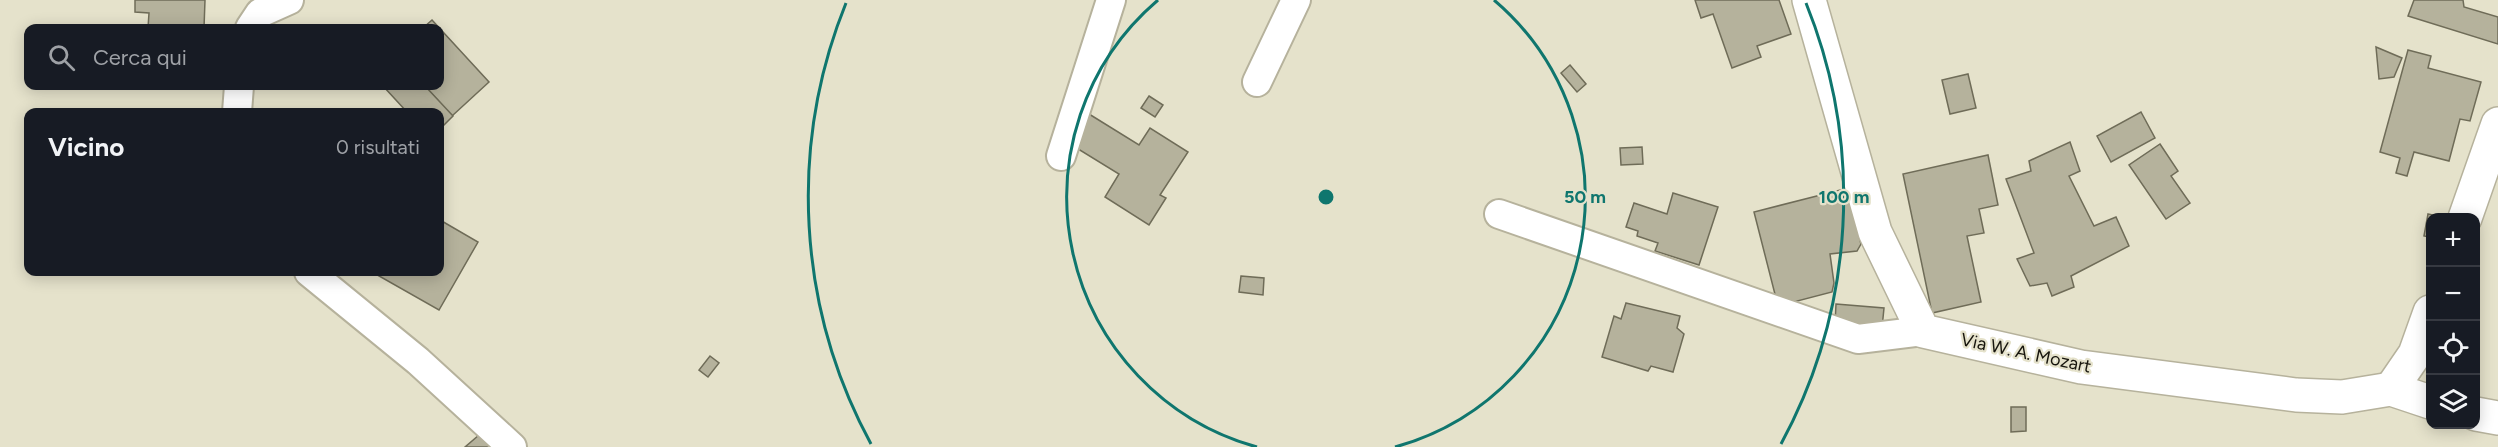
<!DOCTYPE html>
<html lang="it">
<head>
<meta charset="utf-8">
<style>
	body { margin:0; font-family:Figtree,sans-serif; background:#242831; color:#f1f3f6 }
	.controls { position:absolute; right:18px; bottom:18px; display:grid; overflow:hidden; border-radius:12px; box-shadow:0 3px 15px #0003 }
	.controls button { width:54px; height:54px; display:grid; place-items:center; padding:0; border:0; border-bottom:2px solid #363941; background:#171b24; color:#f1f3f6; font:30px sans-serif }
	.list { margin:0; padding:0; list-style:none }
	h2 { display:flex; justify-content:space-between; align-items:center; height:78px; margin:0; padding:0 24px; font-size:26px }
	h2 small { font-size:20px; font-weight:400; color:#9ea1a6 }
	.icon { flex:none; width:33px; height:33px; fill:none; stroke:currentColor; stroke-width:2; stroke-linecap:round; stroke-linejoin:round }
	.map { position:relative; flex:none; width:2498px; height:447px; overflow:hidden }
	.search { position:absolute; background:#171b24; box-shadow:0 3px 15px #0003; left:24px; top:24px; width:420px; height:66px; display:flex; align-items:center; gap:15px; box-sizing:border-box; padding:0 21px; border-radius:12px; color:#9ea1a6; font-size:22px }
	.panel { position:absolute; background:#171b24; box-shadow:0 3px 15px #0003; left:24px; top:108px; width:420px; height:168px; border-radius:12px }
	.map>svg:first-child { display:block }
</style>
</head>
<body>
<div class="map">
<svg width="2498" height="447" viewBox="0 0 2498 447">
	<rect width="100%" height="100%" fill="#e5e2cb"/>
	<!-- building -->
	<g fill="#b5b29c" stroke="#6f6c58" stroke-width="1.5">
		<polygon points="135,0 205,0 204,28 148,28 149,13 135,12"/>
		<polygon points="1695,0 1779,0 1791,34 1757,46 1761,57 1732,68 1713,14 1701,18"/>
		<polygon points="2414,0 2463,0 2464,7 2498,17 2498,44 2408,16"/>
		<polygon points="432,20 489,82 452,116 425,86 440,86 440,28 423,28"/>
		<polygon points="2376,47 2402,58 2394,77 2379,79"/>
		<polygon points="2408,50 2431,56 2428,68 2481,82 2470,121 2460,119 2449,161 2414,152 2407,176 2396,173 2400,158 2380,152"/>
		<polygon points="1570,65 1586,84 1577,92 1561,73"/>
		<polygon points="1968,74 1976,108 1950,114 1942,80"/>
		<polygon points="383,86 425,86 453,116 440,129 440,112 407,112"/>
		<polygon points="1149,96 1163,105 1155,117 1141,108"/>
		<polygon points="2141,112 2155,138 2111,162 2097,136"/>
		<polygon points="1089,114 1139,145 1150,128 1188,152 1160,195 1166,198 1149,225 1105,197 1119,174 1070,144"/>
		<polygon points="2070,142 2080,171 2069,176 2094,226 2116,217 2129,246 2071,276 2074,287 2052,296 2047,283 2030,286 2017,259 2034,253 2006,179 2031,171 2029,161"/>
		<polygon points="2160,144 2178,171 2171,176 2190,203 2166,219 2129,165"/>
		<polygon points="1642,147 1643,164 1621,165 1620,148"/>
		<polygon points="1988,155 1998,205 1979,209 1984,233 1967,236 1981,302 1932,313 1903,174"/>
		<polygon points="1844,189 1848,195 1861,244 1857,251 1830,254 1834,283 1832,292 1778,306 1754,212"/>
		<polygon points="1673,193 1718,207 1699,265 1655,251 1658,243 1637,236 1638,231 1626,227 1634,203 1667,214"/>
		<polygon points="2428,214 2442,217 2430,218 2430,237 2424,236"/>
		<polygon points="440,220 478,242 439,310 372,272 440,272"/>
		<polygon points="1241,276 1264,278 1263,295 1239,292"/>
		<polygon points="1626,303 1680,316 1677,328 1684,334 1673,372 1651,366 1648,371 1602,357 1614,316 1621,319"/>
		<polygon points="1836,304 1884,308 1882,328 1835,324"/>
		<polygon points="710,356 719,363 708,377 699,370"/>
		<polygon points="2011,407 2026,407 2026,431 2011,432"/>
		<polygon points="479,435 490,447 465,447"/>
	</g>
	<g fill="none" stroke-linecap="round" stroke-linejoin="round">
		<!-- street casing -->
		<g stroke="#b6b29c" stroke-width="32">
			<g id="street">
				<polyline points="250,28 260,13 289,0"/>
				<polyline points="1257,82 1296,0"/>
				<polyline points="237,112 239,86"/>
				<polyline points="1061,156 1111,0"/>
				<polyline points="1499,214 1858,339 1923,331"/>
				<polyline points="309,272 418,361 512,447"/>
			</g>
		</g>
		<!-- secondary casing -->
		<g stroke="#b6b29c" stroke-width="36">
			<g id="secondary">
				<polyline points="1809,0 1875,232 1923,331 2081,367 2296,395 2342,397 2391,389 2430,402"/>
				<polyline points="2465,218 2498,124"/>
				<polyline points="2391,389 2415,354 2430,312"/>
				<polyline points="2476,414 2498,418"/>
			</g>
		</g>
		<!-- street -->
		<use href="#street" stroke="#fff" stroke-width="28"/>
		<!-- secondary -->
		<use href="#secondary" stroke="#fff" stroke-width="33"/>
	</g>
	<!-- distance rings -->
	<g fill="none" stroke="#0f766e" stroke-width="3">
		<path d="M1257 447A259 259 0 0 1 1158 0M1494 0A259 259 0 0 1 1395 447"/>
		<path d="M871 444A518 518 0 0 1 846 3M1806 3A518 518 0 0 1 1781 444"/>
	</g>
	<g text-anchor="middle" stroke-width="4.5" stroke-linejoin="round" paint-order="stroke">
		<!-- street labels -->
		<g font-size="18" fill="#17150d" stroke="#e5e2cb">
			<text transform="translate(2026 353) rotate(12)" y="6">Via W. A. Mozart</text>
		</g>
	</g>
	<circle cx="1326" cy="197" r="9" fill="#0f766e" stroke="#e5e2cb" stroke-width="3"/>
	<g font-size="18" text-anchor="middle" font-weight="bold" fill="#0f766e" stroke="#e5e2cb" stroke-width="4.5" stroke-linejoin="round" paint-order="stroke">
		<text x="1585" y="203">50 m</text>
		<text x="1844" y="203">100 m</text>
	</g>
</svg>
<div class="controls">
<button>+</button>
<button>−</button>
<button><svg class="icon" aria-label="locate" viewBox="0 0 24 24"><circle cx="12" cy="12" r="6"/><path d="M12 2v4M12 18v4M2 12h4M18 12h4"/></svg></button>
<button><svg class="icon" aria-label="layers" viewBox="0 0 24 24"><path d="M12 4l9 5-9 5-9-5zM3 14l9 5 9-5"/></svg></button>
</div>
<div class="search"><svg class="icon" aria-label="search" viewBox="0 0 24 24"><circle cx="10" cy="10" r="6"/><path d="M15 15l6 6"/></svg>Cerca qui</div>
<section class="panel">
<h2>Vicino<small>0 risultati</small></h2>
<ul class="list">
</ul>
</section>
</div>
</body>
</html>
